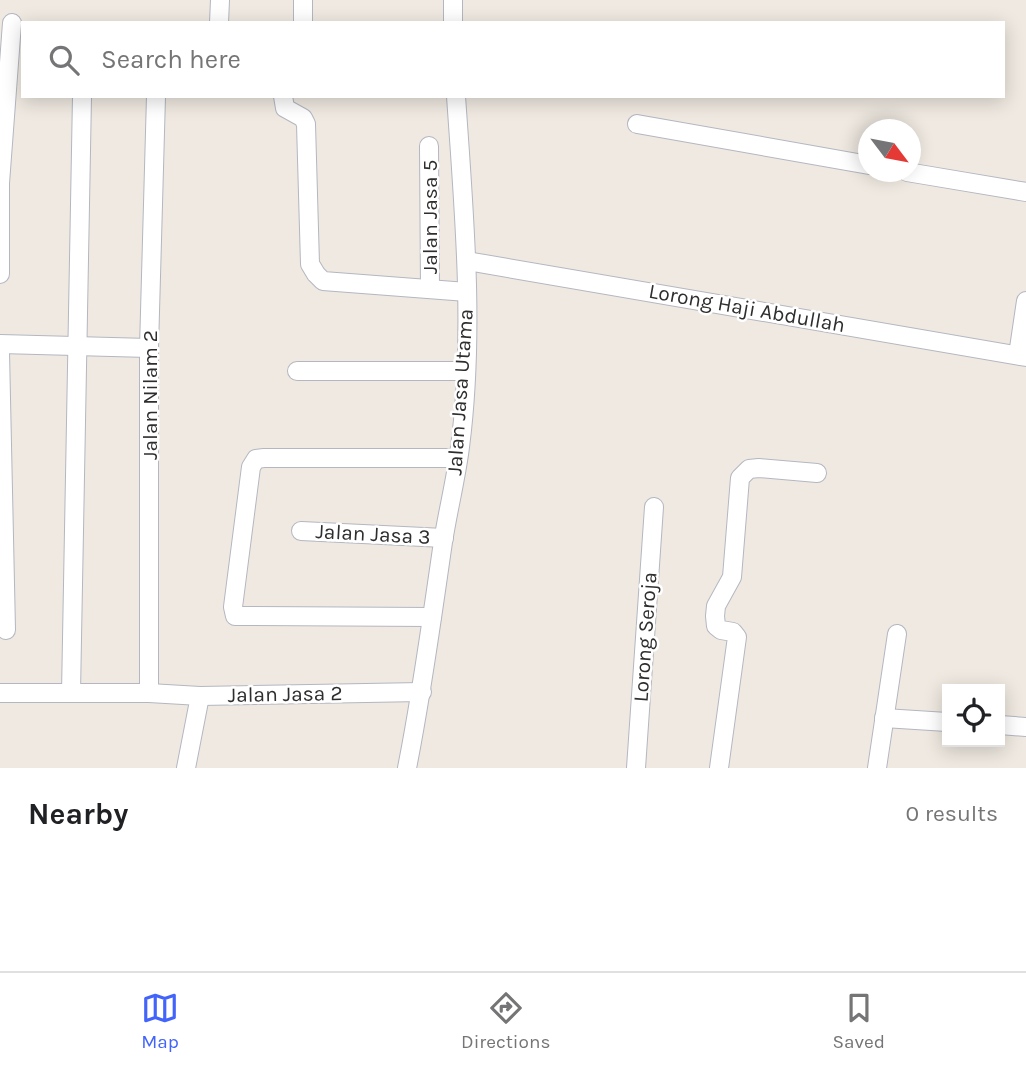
<!DOCTYPE html>
<html lang="en">
<head>
<meta charset="utf-8">
<style>
	body { margin:0; font-family:Karla,sans-serif; background:#f2f2f2; color:#202124 }
	.controls { position:absolute; right:21px; bottom:21px; display:grid; overflow:hidden; border-radius:0px; box-shadow:0 4px 18px #0003 }
	.controls button { width:63px; height:63px; display:grid; place-items:center; padding:0; border:0; border-bottom:2px solid #e0e0e0; background:#fff; color:#202124; font:35px sans-serif }
	.compass { position:absolute; left:858px; top:119px; width:63px; height:63px; border-radius:50%; background:#fff; box-shadow:0 4px 18px #0003; rotate:122deg }
	.list { margin:0; padding:0; list-style:none }
	h2 { display:flex; justify-content:space-between; align-items:center; height:91px; margin:0; padding:0 28px; font-size:30px }
	h2 small { font-size:23px; font-weight:400; color:#757577 }
	.icon { flex:none; width:38px; height:38px; fill:none; stroke:currentColor; stroke-width:2; stroke-linecap:round; stroke-linejoin:round }
	.map { position:relative; flex:none; width:1026px; height:768px; overflow:hidden }
	.search { position:absolute; background:#fff; box-shadow:0 4px 18px #0003; left:21px; right:21px; top:21px; height:77px; display:flex; align-items:center; gap:18px; box-sizing:border-box; padding:0 24px; border-radius:0px; color:#757577; font-size:26px }
	.sheet { height:203px; background:#fff }
	nav { display:flex; justify-content:space-around; align-items:center; box-sizing:border-box; height:98px; border-top:2px solid #e0e0e0; background:#fff; font-size:19px; color:#757577 }
	nav a { display:grid; justify-items:center; gap:4px }
	nav .on { color:#4264fb }
	.map>svg:first-child { display:block }
</style>
</head>
<body>
<div class="map">
<svg width="1026" height="768" viewBox="0 0 1026 768">
	<rect width="100%" height="100%" fill="#efe9e1"/>
	<g fill="none" stroke-linecap="round" stroke-linejoin="round">
		<!-- minor casing -->
		<g stroke="#b4b7c1" stroke-width="20">
			<g id="minor">
				<polyline points="453,0 453,23"/>
				<polyline points="219,23 220,0"/>
				<polyline points="303,23 303,0"/>
				<polyline points="283,96 285,108 303,118 306,124 310,264 316,274 323,281 467,292"/>
				<polyline points="637,124 869,165"/>
				<polyline points="429,146 430,289"/>
				<polyline points="907,172 1026,192"/>
				<polyline points="467,261 1026,357"/>
				<polyline points="0,274 0,183 12,23"/>
				<polyline points="0,344 149,348"/>
				<polyline points="0,352 6,630"/>
				<polyline points="1018,355 1026,301"/>
				<polyline points="297,371 465,371"/>
				<polyline points="301,531 444,538"/>
				<polyline points="432,617 235,616 233,607 251,467 256,459 264,458 458,458"/>
				<polyline points="0,693 149,693 200,696 422,692"/>
				<polyline points="71,693 82,96"/>
				<polyline points="149,693 149,348 156,96"/>
				<polyline points="884,718 947,722"/>
				<polyline points="1000,725 1026,727"/>
				<polyline points="186,768 200,696"/>
				<path d="M407 768C422 693 432 617 443 542 448 510 456 479 460 447 475 331 464 213 456 96"/>
				<polyline points="636,768 654,507"/>
				<polyline points="719,768 737,637 733,632 721,630 716,626 715,616 716,606 732,577 740,478 749,469 759,468 817,473"/>
				<polyline points="877,768 897,634"/>
			</g>
		</g>
		<!-- minor -->
		<use href="#minor" stroke="#fff" stroke-width="18"/>
	</g>
	<g text-anchor="middle" stroke-width="5" stroke-linejoin="round" paint-order="stroke">
		<!-- street labels -->
		<g font-size="21" fill="#2e2e2e" stroke="#fff">
			<text transform="translate(430 217) rotate(-90)" y="7">Jalan Jasa 5</text>
			<text transform="translate(747 308) rotate(10)" y="7">Lorong Haji Abdullah</text>
			<text transform="translate(460 392) rotate(-86)" y="7">Jalan Jasa Utama</text>
			<text transform="translate(150 395) rotate(-90)" y="7">Jalan Nilam 2</text>
			<text transform="translate(373 534) rotate(3)" y="7">Jalan Jasa 3</text>
			<text transform="translate(645 637) rotate(-86)" y="7">Lorong Seroja</text>
			<text transform="translate(285 694) rotate(-1)" y="7">Jalan Jasa 2</text>
		</g>
	</g>
</svg>
<div class="controls">
<button><svg class="icon" aria-label="locate" viewBox="0 0 24 24"><circle cx="12" cy="12" r="6"/><path d="M12 2v4M12 18v4M2 12h4M18 12h4"/></svg></button>
</div>
<svg class="compass" viewBox="-18 -18 36 36"><path d="M0-13l5 13h-10z" fill="#e53935"/><path d="M0 13l5-13h-10z" fill="#757577"/></svg>
<div class="search"><svg class="icon" aria-label="search" viewBox="0 0 24 24"><circle cx="10" cy="10" r="6"/><path d="M15 15l6 6"/></svg>Search here</div>
</div>
<section class="sheet">
<h2>Nearby<small>0 results</small></h2>
<ul class="list">
</ul>
</section>
<nav>
<a class="on"><svg class="icon" aria-label="map" viewBox="0 0 24 24"><path d="M3 6l6-2 6 2 6-2v14l-6 2-6-2-6 2zM9 4v14M15 6v14"/></svg>Map</a>
<a><svg class="icon" aria-label="directions" viewBox="0 0 24 24"><path d="M12 3l9 9-9 9-9-9zM9 14v-3h6M13 9l2 2-2 2"/></svg>Directions</a>
<a><svg class="icon" aria-label="saved" viewBox="0 0 24 24"><path d="M7 4h10v16l-5-4-5 4z"/></svg>Saved</a>
</nav>
</body>
</html>
